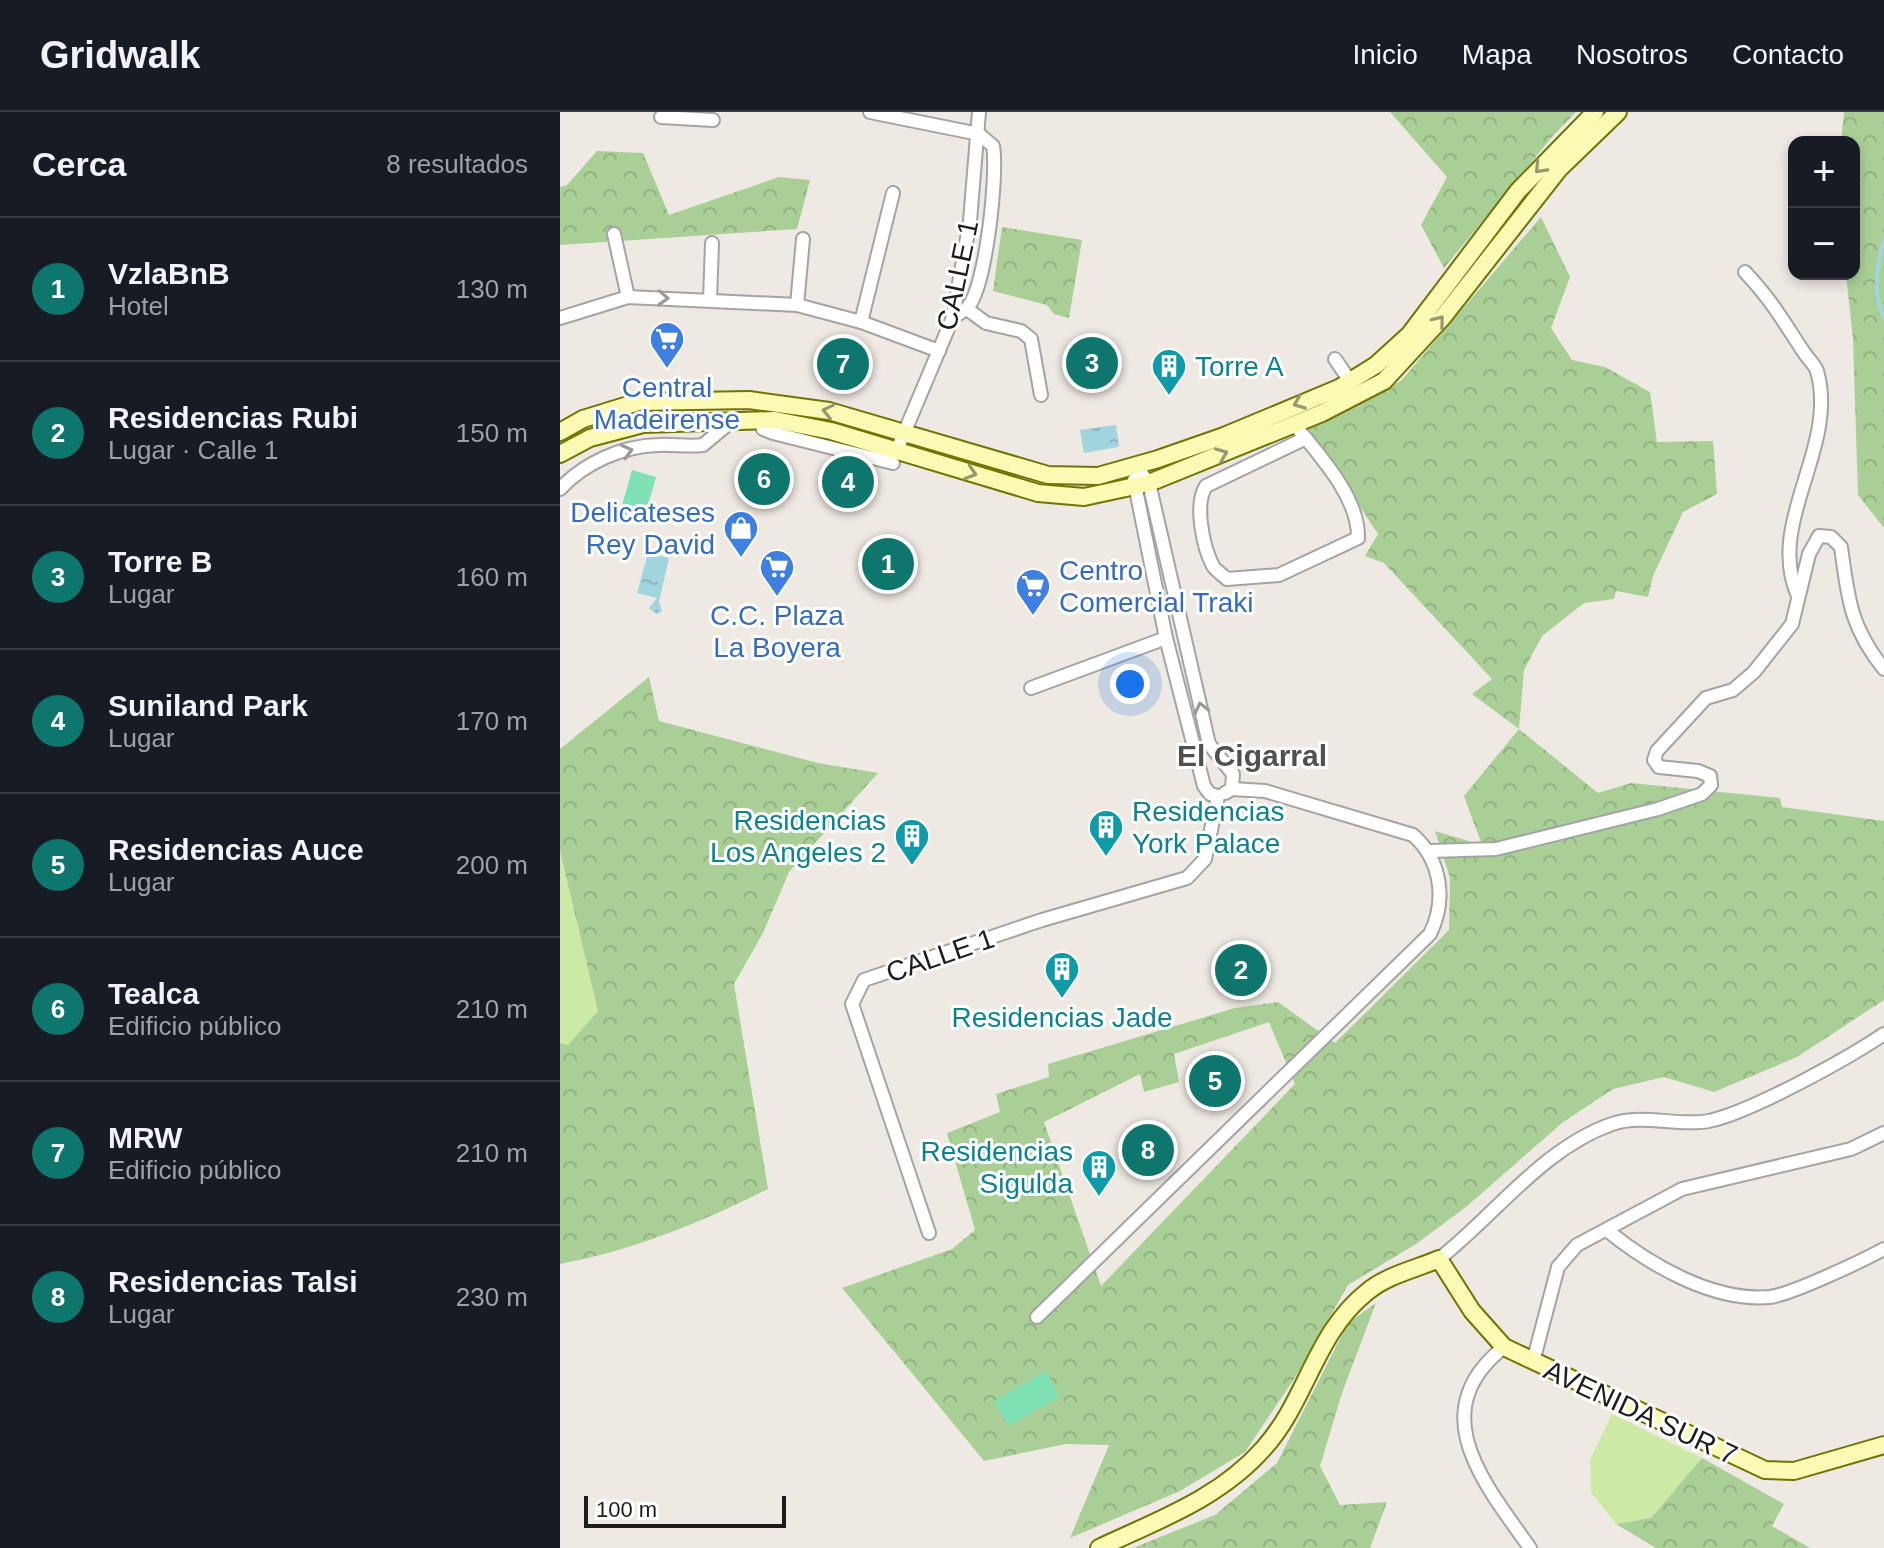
<!DOCTYPE html>
<html lang="es">
<head>
<meta charset="utf-8">
<style>
	body { margin:0; font-family:Arial,sans-serif; background:#20242c; color:#f1f3f6 }
	.controls { position:absolute; right:24px; top:24px; display:grid; overflow:hidden; border-radius:16px; box-shadow:0 4px 12px #0003 }
	.controls button { width:72px; height:72px; display:grid; place-items:center; padding:0; border:0; border-bottom:2px solid #363941; background:#171b24; color:#f1f3f6; font:40px sans-serif }
	.scale { position:absolute; left:24px; bottom:20px; width:202px; box-sizing:border-box; padding-left:8px; border:4px solid #1d1d1d; border-top:0; font-size:22px; line-height:28px; white-space:nowrap; color:#1d1d1d; -webkit-text-stroke:6px #fff; paint-order:stroke }
	.you { position:absolute; left:570px; top:572px; width:28px; height:28px; margin:-20px; border:6px solid #fff; border-radius:50%; background:#1a73e8; box-shadow:0 0 0 12px #1a73e833 }
	.badge { display:grid; place-items:center; width:52px; height:52px; border-radius:50%; background:#0f766e; color:#fff; font-size:26px; font-weight:700 }
	.pin { position:absolute; translate:-50% -50%; border:4px solid #fff; box-shadow:0 2px 8px #0006 }
	.list { margin:0; padding:0; list-style:none }
	h2 { display:flex; justify-content:space-between; align-items:center; height:104px; margin:0; padding:0 32px; font-size:34px }
	h2 small { font-size:26px; font-weight:400; color:#9ea1a6 }
	.list li { display:grid; grid-template-columns:52px 1fr auto; gap:24px; align-items:center; box-sizing:border-box; height:144px; padding:0 32px; border-top:2px solid #363941 }
	.list b { display:block; font-size:30px; white-space:nowrap }
	.list p { margin:0; font-size:26px; white-space:nowrap; color:#9ea1a6 }
	.list em { font-size:26px; font-style:normal; color:#9ea1a6 }
	.map { position:relative; flex:none; width:1324px; height:1436px; overflow:hidden }
	header { display:flex; align-items:center; gap:48px; box-sizing:border-box; height:112px; padding:0 40px; background:#171b24; border-bottom:2px solid #363941 }
	header strong { font-size:38px }
	nav { display:flex; gap:44px; margin-inline-start:auto; font-size:28px }
	main { display:flex }
	aside { flex:1; background:#171b24 }
	.map>svg:first-child { display:block }
</style>
</head>
<body>
<header>
<strong>Gridwalk</strong>
<nav><a>Inicio</a><a>Mapa</a><a>Nosotros</a><a>Contacto</a></nav>
</header>
<main>
<aside>
<h2>Cerca<small>8 resultados</small></h2>
<ul class="list">
<li><span class="badge">1</span><div><b>VzlaBnB</b><p>Hotel</p></div><em>130 m</em></li>
<li><span class="badge">2</span><div><b>Residencias Rubi</b><p>Lugar · Calle 1</p></div><em>150 m</em></li>
<li><span class="badge">3</span><div><b>Torre B</b><p>Lugar</p></div><em>160 m</em></li>
<li><span class="badge">4</span><div><b>Suniland Park</b><p>Lugar</p></div><em>170 m</em></li>
<li><span class="badge">5</span><div><b>Residencias Auce</b><p>Lugar</p></div><em>200 m</em></li>
<li><span class="badge">6</span><div><b>Tealca</b><p>Edificio público</p></div><em>210 m</em></li>
<li><span class="badge">7</span><div><b>MRW</b><p>Edificio público</p></div><em>210 m</em></li>
<li><span class="badge">8</span><div><b>Residencias Talsi</b><p>Lugar</p></div><em>230 m</em></li>
</ul>
</aside>
<div class="map">
<svg width="1324" height="1436" viewBox="0 0 1324 1436">
	<defs>
		<pattern id="forest-crowns" width="20" height="18" patternUnits="userSpaceOnUse" patternTransform="scale(2)"><rect width="20" height="18" fill="#aacf96"/><path d="M2 6a3 3 0 1 1 6 0M12 15a3 3 0 1 1 6 0" fill="none" stroke="#92b181"/></pattern>
		<pattern id="water-ripples" width="26" height="14" patternUnits="userSpaceOnUse" patternTransform="scale(2)"><rect width="26" height="14" fill="#a1d4dd"/><path d="M2 4q2-2 4 0t4 0M15 11q2-2 4 0t4 0" fill="none" stroke="#8ab6bd"/></pattern>
	</defs>
	<rect width="100%" height="100%" fill="#eee9e2"/>
	<!-- grass -->
	<g fill="#cceaa6">
		<polygon points="0,739 38,899 8,934 0,931"/>
		<polygon points="1052,1302 1142,1346 1091,1406 1056,1412 1031,1380 1030,1348"/>
	</g>
	<!-- forest -->
	<g fill="url(#forest-crowns)" fill-rule="evenodd">
		<polygon points="830,0 1016,0 992,25 884,156 861,113 887,65"/>
		<polygon points="1284,0 1324,0 1324,416 1298,383 1293,227 1286,162 1294,162 1294,30 1281,30"/>
		<polygon points="37,39 83,41 109,103 219,65 250,68 237,117 0,133 0,75 7,73"/>
		<path d="M981 105 1010 165 991 216 1012 248 1045 255 1090 280 1097 330 1153 329 1157 382 1123 400 1093 464 1088 485 1056 479 1054 487 1024 491 982 524 964 558 959 617 1038 681 1071 671 1220 686 1222 695 1324 709V888L1237 945 1154 980 1104 965 1053 977 1002 1011 906 1095 856 1132 788 1173 736 1264 685 1340 620 1379 510 1426 549 1333 506 1332 424 1349 282 1176 392 1137 415 1118 387 1021 440 1000 436 982 489 965 488 952 675 896 718 890 775 931 889 818 890 766 875 719 922 733 904 684 959 617 912 582 932 567 824 451 805 444 818 422 748 316 841 269ZM709 910 735 972 541 1174 484 1010 580 962 584 980 619 970 614 942Z"/>
		<polygon points="442,115 522,128 509,206 494,202 487,193 433,179"/>
		<path d="M89 565 99 609 258 651 318 661 229 760 203 821 174 872 208 1077C140 1111 74 1138 0 1152V931L8 933 38 899 0 739V637Z"/>
		<polygon points="816,1191 782,1281 760,1354 780,1393 827,1390 810,1436 573,1436 655,1403 717,1351 788,1211"/>
		<polygon points="1142,1346 1224,1392 1212,1414 1250,1436 1096,1436 1056,1412 1091,1406"/>
	</g>
	<!-- pitch -->
	<g fill="#7ee0b3">
		<polygon points="72,358 96,365 84,407 60,401"/>
		<polygon points="486,1259 500,1285 448,1314 434,1289"/>
	</g>
	<!-- water -->
	<g fill="url(#water-ripples)">
		<polygon points="556,313 559,335 524,341 520,318"/>
		<polygon points="88,441 109,446 99,490 102,500 97,502 89,496 97,486 77,481"/>
	</g>
	<g fill="none" stroke-linecap="round" stroke-linejoin="round">
		<!-- stream -->
		<path stroke="#a1d4dd" stroke-width="4" d="M1324 127C1317 152 1312 182 1324 206"/>
		<!-- street casing -->
		<g stroke="#a4a4a4" stroke-width="16">
			<g id="street">
				<path d="M310 0 419 22 433 34C438 62 426 174 408 195 405 199 398 202 393 205"/>
				<polyline points="101,5 153,8"/>
				<polyline points="54,122 68,185"/>
				<path d="M1185 160C1213 190 1221 206 1243 239 1247 246 1254 251 1257 259 1279 336 1205 410 1238 484"/>
				<polyline points="150,188 152,131"/>
				<polyline points="237,193 243,127"/>
				<polyline points="407,197 426,211 461,219 471,227 481,283"/>
				<polyline points="0,206 68,185 237,193 301,210 379,239"/>
				<polyline points="301,210 333,81"/>
				<polyline points="775,247 790,269"/>
				<polyline points="200,308 203,317 213,321 333,351"/>
				<path d="M734 312C759 343 799 385 798 426L719 463 667 467C663 463 656 459 653 454 643 435 634 392 646 374L746 326"/>
				<polyline points="337,338 393,205 410,109 419,0"/>
				<polyline points="575,353 589,371 649,632 673,662 672,677 665,681"/>
				<polyline points="574,368 606,526 644,674 650,682 658,684"/>
				<path d="M0 377C24 351 62 334 98 333 113 332 128 335 143 333L173 308"/>
				<polyline points="471,576 606,526"/>
				<path d="M870 739 936 737 1098 697 1142 682 1151 673 1150 664 1138 659 1099 655 1094 648 1097 639 1146 586 1173 578 1194 560 1232 512 1249 442 1259 424 1271 425 1281 435C1288 486 1290 515 1324 557"/>
				<path d="M1048 1119C1090 1153 1153 1190 1210 1185 1232 1182 1302 1149 1324 1137"/>
				<polyline points="369,1121 292,892 304,868 482,808 627,766 645,747 658,684"/>
				<path d="M879 1147C935 1103 983 1036 1052 1012 1083 1001 1117 1015 1149 1009 1191 1000 1287 947 1324 922"/>
				<path d="M477 1205 870 822C887 788 881 748 853 723L705 679 672 677"/>
				<path d="M944 1235C862 1300 925 1372 970 1436"/>
				<polyline points="973,1250 998,1155 1017,1133 1122,1077 1291,1037 1324,1021"/>
			</g>
		</g>
		<!-- secondary casing -->
		<g stroke="#707502" stroke-width="20">
			<g id="secondary">
				<polyline points="0,320 23,307 78,290 189,288 269,299 488,363 538,364 598,347 664,324 779,276 816,253 849,223 958,79 1035,0"/>
				<polyline points="0,342 30,326 83,312 215,308 271,319 478,381 524,385 589,371 762,301 824,269 883,205 999,57 1058,0"/>
				<path d="M539 1436C598 1408 659 1387 704 1336 747 1288 755 1221 807 1180 827 1163 856 1157 879 1147L912 1199 944 1235 1205 1358 1234 1359 1324 1333"/>
			</g>
		</g>
		<!-- street -->
		<use href="#street" stroke="#fff" stroke-width="12"/>
		<!-- secondary -->
		<use href="#secondary" stroke="#fbfab4" stroke-width="16"/>
	</g>
	<!-- one-way arrows -->
	<defs><path id="oneway-chevron" d="M-2-3.5L2.5 0L-2 3.5" fill="none" stroke-width="1.6" stroke-linecap="round" stroke-linejoin="round" transform="scale(2)"/></defs>
	<g stroke="#979770">
		<use href="#oneway-chevron" transform="translate(980 56) rotate(133)"/>
		<use href="#oneway-chevron" transform="translate(879 209) rotate(-51)"/>
		<use href="#oneway-chevron" transform="translate(739 291) rotate(158)"/>
		<use href="#oneway-chevron" transform="translate(268 299) rotate(-167)"/>
		<use href="#oneway-chevron" transform="translate(662 342) rotate(-22)"/>
		<use href="#oneway-chevron" transform="translate(411 361) rotate(17)"/>
	</g>
	<g stroke="#999">
		<use href="#oneway-chevron" transform="translate(103 186) rotate(2)"/>
		<use href="#oneway-chevron" transform="translate(67 339) rotate(-15)"/>
		<use href="#oneway-chevron" transform="translate(641 596) rotate(-103)"/>
	</g>
	<!-- icons -->
	<defs>
		<g id="supermarket-pin" transform="scale(1.8)"><path d="M0 17L-7.5 6A9.5 9.5 0 1 1 7.5 6Z" fill="#3f7fe0" stroke="#fff"/><path d="M-6-5.5h2.5l.6 2H6L4.5 2H-2.5L-4.4-4H-6ZM-1.5 3.2a1.3 1.3 0 1 0 .1 0ZM3 3.2a1.3 1.3 0 1 0 .1 0Z" fill="#fff"/></g>
		<g id="building-pin" transform="scale(1.8)"><path d="M0 17L-7.5 6A9.5 9.5 0 1 1 7.5 6Z" fill="#0f9aa8" stroke="#fff"/><path d="M-4-6H4V6H1V3H-1V6H-4ZM-2.5-4.3h1.7v1.8h-1.7ZM.8-4.3h1.7v1.8H.8ZM-2.5-1h1.7V.8h-1.7ZM.8-1h1.7V.8H.8Z" fill="#fff"/></g>
		<g id="shop-pin" transform="scale(1.8)"><path d="M0 17L-7.5 6A9.5 9.5 0 1 1 7.5 6Z" fill="#3f7fe0" stroke="#fff"/><path d="M-5-2.5h2.3a2.7 3.5 0 0 1 5.4 0H5L5.5 6h-11ZM-1.5-2.5h3a1.5 2.3 0 0 0-3 0Z" fill="#fff"/></g>
	</defs>
	<g fill-rule="evenodd">
		<use href="#supermarket-pin" x="107" y="227"/>
		<use href="#building-pin" x="609" y="254"/>
		<use href="#shop-pin" x="181" y="416"/>
		<use href="#supermarket-pin" x="217" y="455"/>
		<use href="#supermarket-pin" x="473" y="474"/>
		<use href="#building-pin" x="546" y="715"/>
		<use href="#building-pin" x="352" y="724"/>
		<use href="#building-pin" x="502" y="857"/>
		<use href="#building-pin" x="539" y="1055"/>
	</g>
	<g text-anchor="middle" stroke-width="6" stroke-linejoin="round" paint-order="stroke">
		<!-- street labels -->
		<g font-size="28" fill="#1d1d1d" stroke="#fff">
			<text transform="translate(397 163) rotate(-78)" y="10">CALLE 1</text>
			<text transform="translate(380 843) rotate(-19)" y="10">CALLE 1</text>
			<text transform="translate(1081 1300) rotate(25)" y="10">AVENIDA SUR 7</text>
		</g>
		<!-- culture labels -->
		<g font-size="28" fill="#0d838f" stroke="#fff" text-anchor="start">
			<text x="635" y="264">Torre A</text>
			<text x="572" y="709">Residencias<tspan x="572" dy="32">York Palace</tspan></text>
			<text x="326" y="718" text-anchor="end">Residencias<tspan x="326" dy="32">Los Angeles 2</tspan></text>
			<text x="502" y="915" text-anchor="middle">Residencias Jade</text>
			<text x="513" y="1049" text-anchor="end">Residencias<tspan x="513" dy="32">Sigulda</tspan></text>
		</g>
		<!-- shop labels -->
		<g font-size="28" fill="#366cbe" stroke="#fff">
			<text x="107" y="285">Central<tspan x="107" dy="32">Madeirense</tspan></text>
			<text x="155" y="410" text-anchor="end">Delicateses<tspan x="155" dy="32">Rey David</tspan></text>
			<text x="499" y="468" text-anchor="start">Centro<tspan x="499" dy="32">Comercial Traki</tspan></text>
			<text x="217" y="513">C.C. Plaza<tspan x="217" dy="32">La Boyera</tspan></text>
		</g>
		<!-- neighbourhood labels -->
		<g font-size="30" font-weight="bold" fill="#505050" stroke="#fff">
			<text x="692" y="654">El Cigarral</text>
		</g>
	</g>
</svg>
<div class="controls">
<button>+</button>
<button>−</button>
</div>
<div class="scale">100 m</div>
<div class="you"></div>
<div class="pin badge" style="left:328px;top:452px">1</div>
<div class="pin badge" style="left:681px;top:858px">2</div>
<div class="pin badge" style="left:532px;top:251px">3</div>
<div class="pin badge" style="left:288px;top:370px">4</div>
<div class="pin badge" style="left:655px;top:969px">5</div>
<div class="pin badge" style="left:204px;top:367px">6</div>
<div class="pin badge" style="left:283px;top:252px">7</div>
<div class="pin badge" style="left:588px;top:1038px">8</div>
</div>
</main>
</body>
</html>
